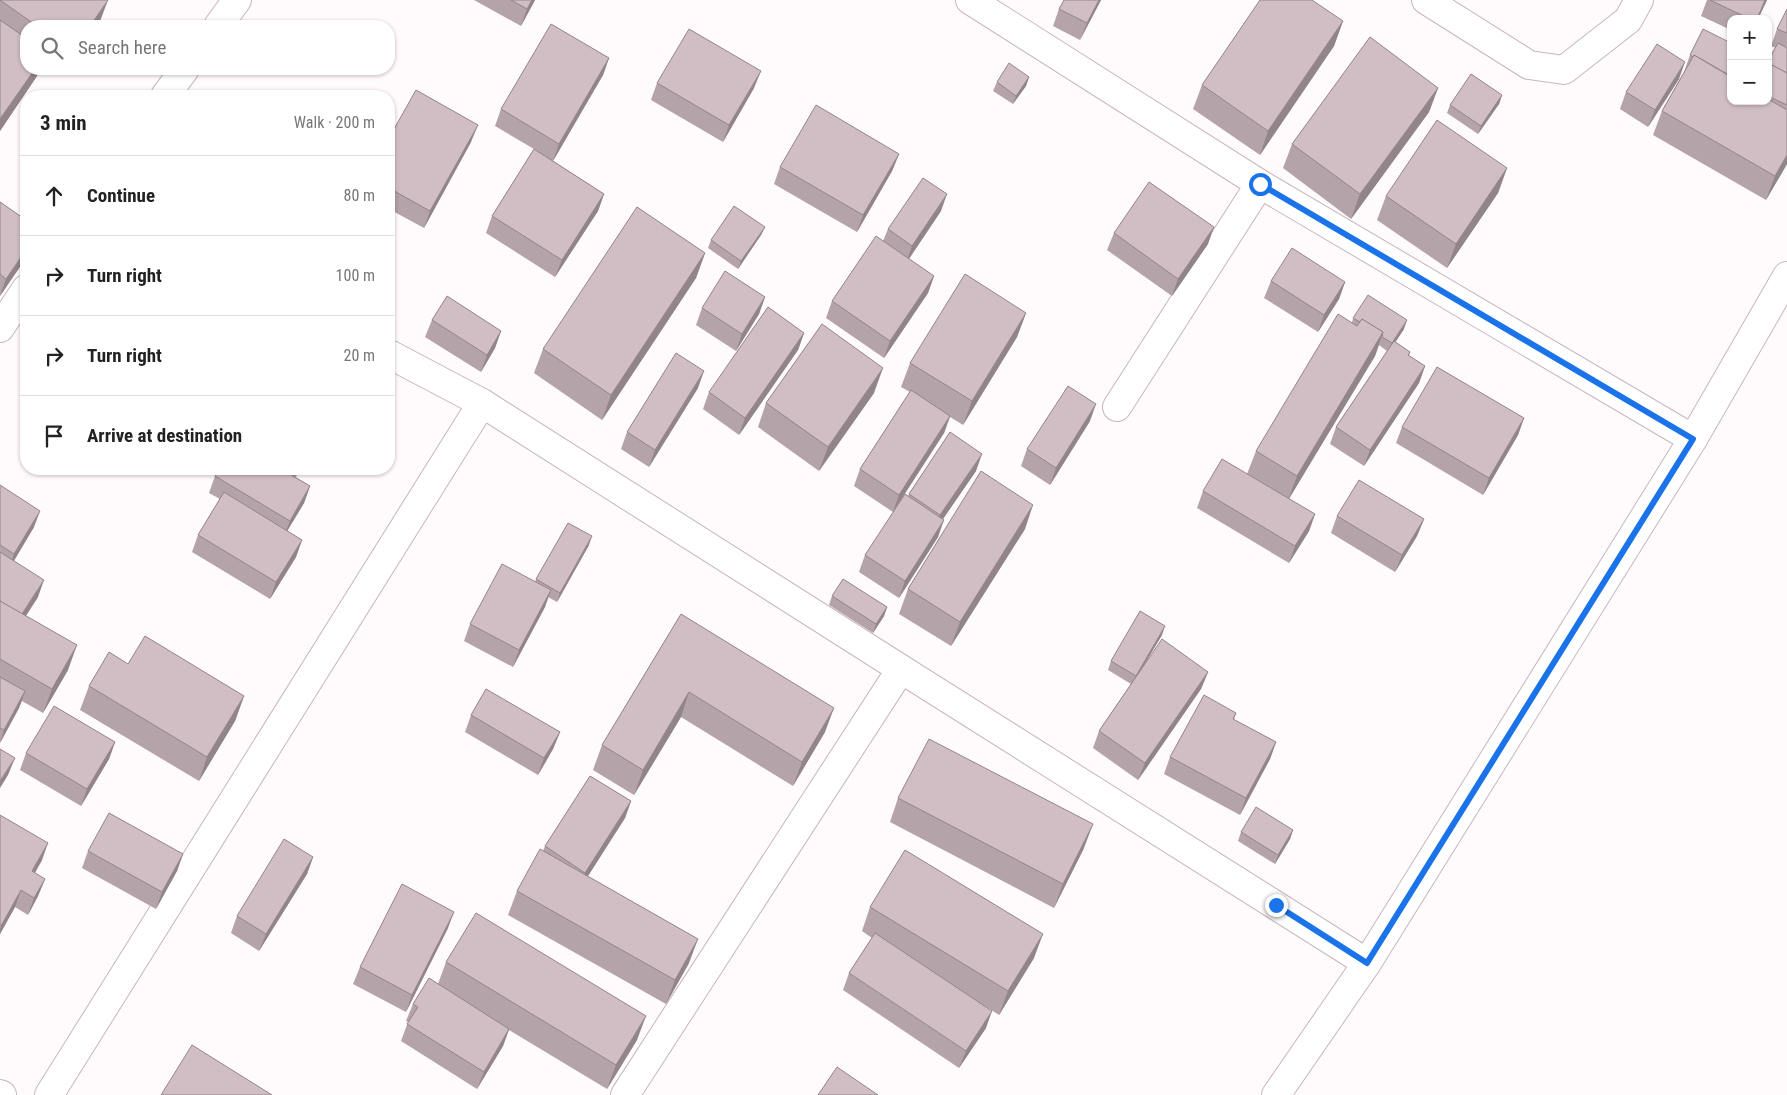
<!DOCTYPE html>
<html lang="en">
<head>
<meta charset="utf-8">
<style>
	body { margin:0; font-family:"Roboto Condensed",sans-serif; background:#f6f6f6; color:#222 }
	.controls { position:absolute; right:15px; top:15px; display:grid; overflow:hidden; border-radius:10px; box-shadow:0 1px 4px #0004 }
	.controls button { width:45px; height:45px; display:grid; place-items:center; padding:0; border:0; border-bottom:1px solid #e0e0e0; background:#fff; color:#222; font:25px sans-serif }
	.stop { position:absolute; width:15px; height:15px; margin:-11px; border:4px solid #1a73e8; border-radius:50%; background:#fff }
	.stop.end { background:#1a73e8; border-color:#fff; box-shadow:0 1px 5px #0008 }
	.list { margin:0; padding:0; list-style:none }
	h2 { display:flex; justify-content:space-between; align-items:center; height:65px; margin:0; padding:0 20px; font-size:21px }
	h2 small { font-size:16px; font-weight:400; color:#767676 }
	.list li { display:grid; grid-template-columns:32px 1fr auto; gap:15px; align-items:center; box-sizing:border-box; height:80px; padding:0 20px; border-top:1px solid #e0e0e0 }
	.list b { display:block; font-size:19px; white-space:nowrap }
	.list em { font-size:16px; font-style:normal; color:#767676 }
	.icon { flex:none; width:28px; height:28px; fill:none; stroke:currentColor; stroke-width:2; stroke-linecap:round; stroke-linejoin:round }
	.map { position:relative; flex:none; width:1787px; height:1095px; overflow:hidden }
	.search { position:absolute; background:#fff; box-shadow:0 1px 4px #0004; left:20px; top:20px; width:375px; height:55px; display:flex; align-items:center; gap:12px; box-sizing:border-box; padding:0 18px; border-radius:20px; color:#767676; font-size:19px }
	.panel { position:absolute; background:#fff; box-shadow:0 1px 4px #0004; left:20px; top:90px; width:375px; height:385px; border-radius:20px }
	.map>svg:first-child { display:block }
</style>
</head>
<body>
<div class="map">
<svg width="1787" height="1095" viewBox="0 0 1787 1095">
	<rect width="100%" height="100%" fill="#fffafc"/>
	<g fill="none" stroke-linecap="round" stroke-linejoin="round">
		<!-- street casing -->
		<g stroke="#c9b6bc" stroke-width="30">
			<g id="street">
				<polyline points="970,0 1260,184 1693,439"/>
				<polyline points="1426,0 1529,65 1564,70 1628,20 1639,0"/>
				<polyline points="218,26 237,0"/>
				<polyline points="165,96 185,69"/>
				<polyline points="0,328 26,289"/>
				<polyline points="389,354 482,403 901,669 625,1095"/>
				<polyline points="1117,407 1260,184"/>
				<polyline points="901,669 1367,963"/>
				<polyline points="0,1094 2,1095"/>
				<polyline points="49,1095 482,403"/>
				<polyline points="1276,1095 1367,963 1693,439 1787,276"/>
			</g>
		</g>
		<!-- street -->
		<use href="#street" stroke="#fff" stroke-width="28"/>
	</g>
	<!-- wall -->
	<g fill="#b4a3a9">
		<polygon points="0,0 99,24 98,26 26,26 26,69 37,76 0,131"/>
		<polygon points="474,0 535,0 521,26"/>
		<polygon points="1064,0 1101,0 1080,40 1053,26 1059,9"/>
		<polygon points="1707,0 1767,0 1758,19 1731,19 1731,30 1701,16"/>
		<polygon points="1787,9 1787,164 1766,200 1653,135 1662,111 1684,72 1690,55 1703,29 1731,101 1768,101 1768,61 1776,48 1771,46 1777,29"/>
		<polygon points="1343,21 1334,46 1260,155 1193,109 1202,85"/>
		<polygon points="609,58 603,75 553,161 541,153 604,194 598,211 555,277 486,233 492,216 534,149 495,126 501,109"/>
		<polygon points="1029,77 1026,86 1013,104 993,91 997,82"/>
		<polygon points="1679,79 1648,127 1620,109 1626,92"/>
		<polygon points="657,83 754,88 723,142 651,100"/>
		<polygon points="1438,88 1429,112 1351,219 1283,168 1292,144"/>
		<polygon points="1502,95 1499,104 1478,134 1447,113 1450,105"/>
		<polygon points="389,138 471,142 424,228 389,209"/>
		<polygon points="899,154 892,171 857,232 774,184 780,167"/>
		<polygon points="1507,168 1498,193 1447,268 1377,220 1386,196"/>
		<polygon points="0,202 26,220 26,258 0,296"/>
		<polygon points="941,211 909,259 934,276 928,293 884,358 826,318 832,301 883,241 888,229"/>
		<polygon points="765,227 761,235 738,269 708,248 711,240"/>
		<polygon points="1114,233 1208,244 1172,296 1107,250"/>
		<polygon points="705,253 696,278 602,420 534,373 543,349"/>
		<polygon points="1271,281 1345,282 1339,299 1318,332 1264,298"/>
		<polygon points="765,297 759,314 736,351 696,325 702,308"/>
		<polygon points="1026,313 1017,337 963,425 950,417 944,433 893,512 854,486 860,469 910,392 901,387 910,363"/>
		<polygon points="1353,318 1404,329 1395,342 1410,352 1409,356 1425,366 1419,383 1364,466 1330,444 1336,427 1387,351 1379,345 1375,356 1289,499 1315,514 1309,531 1289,563 1197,508 1203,491 1247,474 1256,451 1352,323"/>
		<polygon points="432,320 501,331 495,348 481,372 425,337"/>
		<polygon points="804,333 798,350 739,435 703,409 709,392"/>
		<polygon points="698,388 649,467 621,449 627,432"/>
		<polygon points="874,393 819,471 758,427 766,403"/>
		<polygon points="1524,418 1518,435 1483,495 1396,443 1402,427"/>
		<polygon points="1090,421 1050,485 1021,466 1027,449"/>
		<polygon points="220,469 300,469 295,477 310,486 304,503 287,531 302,540 296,557 270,599 192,552 198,535 220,499 209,493 215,476"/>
		<polygon points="976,471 943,519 938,537 899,598 859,572 865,555 908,496 909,494"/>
		<polygon points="0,485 34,527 14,560 38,597 26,616 68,670 43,713 22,701 19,708 0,743"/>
		<polygon points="1337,516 1424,519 1417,536 1395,572 1331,533"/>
		<polygon points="1025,529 951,646 899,614 908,589"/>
		<polygon points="589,545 557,602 548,597 545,607 513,667 464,641 470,624 535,582 536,579"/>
		<polygon points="832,596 887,607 884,616 873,633 829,605"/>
		<polygon points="681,614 825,732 793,786 681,717 634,795 593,770 602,745"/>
		<polygon points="1162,635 1144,665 1208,672 1201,689 1138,780 1093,748 1099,731 1131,684 1108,670 1111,661"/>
		<polygon points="128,664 244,696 235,721 199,781 80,710 89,686"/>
		<polygon points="1236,713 1234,720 1276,742 1270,759 1240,815 1164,774 1170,757"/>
		<polygon points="471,715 560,732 553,749 538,775 465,732"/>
		<polygon points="115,742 109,759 81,806 20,770 26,753"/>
		<polygon points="898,798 1084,848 1054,908 890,822"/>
		<polygon points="631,801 625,818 588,876 689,963 666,1004 508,915 517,891 543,851 545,846"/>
		<polygon points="0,815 42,860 35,873 45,879 38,896 28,915 15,907 0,934"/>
		<polygon points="1293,830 1290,839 1275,864 1238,841 1241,832"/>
		<polygon points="88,851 183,854 177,871 156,909 82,868"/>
		<polygon points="313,857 307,874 259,951 231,933 237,916"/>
		<polygon points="870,907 1034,958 999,1015 985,1006 986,1028 959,1068 843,990 849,973 872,938 862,931"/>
		<polygon points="448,928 406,1012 353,984 360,967"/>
		<polygon points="446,962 637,1040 607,1089 509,1030 503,1046 477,1089 401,1041 408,1022 406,1021 413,1004 438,984"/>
	</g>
	<!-- shaded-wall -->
	<g fill="#928589">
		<polygon points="108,0 99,24 98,26 90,26"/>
		<polygon points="532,0 535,0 521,26 527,9"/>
		<polygon points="1099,0 1101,0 1080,40 1087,23"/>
		<polygon points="1765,0 1767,0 1758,19 1757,19"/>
		<polygon points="1343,21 1334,46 1260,155 1268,131"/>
		<polygon points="609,58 603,75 553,161 559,144"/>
		<polygon points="1685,62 1679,79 1648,127 1655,110"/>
		<polygon points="35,69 40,69 37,76 0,131 0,119"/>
		<polygon points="761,71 754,88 723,142 729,125"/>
		<polygon points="1029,77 1026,86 1013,104 1016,96"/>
		<polygon points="1438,88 1429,112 1351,219 1360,194"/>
		<polygon points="1502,95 1499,104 1478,134 1481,126"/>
		<polygon points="478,125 471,142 424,228 430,211"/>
		<polygon points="899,154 892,171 857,232 863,215"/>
		<polygon points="1787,155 1787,164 1766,200 1775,176"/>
		<polygon points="1507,168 1498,193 1447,268 1456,244"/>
		<polygon points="604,194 598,211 555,277 562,260"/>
		<polygon points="947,194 941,211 906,263 912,246"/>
		<polygon points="765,227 761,235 738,269 741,261"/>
		<polygon points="1214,227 1208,244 1172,296 1178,279"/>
		<polygon points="26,250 26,258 0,296 6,279"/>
		<polygon points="705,253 696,278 602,420 611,395"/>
		<polygon points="934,276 928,293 884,358 890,341"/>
		<polygon points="1345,282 1339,299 1318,332 1324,315"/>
		<polygon points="765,297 759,314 736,351 742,334"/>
		<polygon points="1026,313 1017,337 963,425 972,401"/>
		<polygon points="1407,320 1404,329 1389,352 1392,343"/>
		<polygon points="501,331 495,348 481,372 487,355"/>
		<polygon points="1383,332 1375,356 1288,500 1297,476"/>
		<polygon points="804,333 798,350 739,435 745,418"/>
		<polygon points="1425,366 1419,383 1364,466 1370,450"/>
		<polygon points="883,368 874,393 819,471 828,447"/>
		<polygon points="704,371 698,388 649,467 655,450"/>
		<polygon points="1096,404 1090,421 1050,485 1056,468"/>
		<polygon points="950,416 944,433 893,512 899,495"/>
		<polygon points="1524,418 1518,435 1483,495 1489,478"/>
		<polygon points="982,454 976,471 934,532 940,515"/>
		<polygon points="298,469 300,469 294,480"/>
		<polygon points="310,486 304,503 283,538 290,521"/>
		<polygon points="1033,505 1025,529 951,646 960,622"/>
		<polygon points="40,511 34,527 8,571 14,554"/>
		<polygon points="1315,514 1309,531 1289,563 1295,546"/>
		<polygon points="1424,519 1417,536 1395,572 1402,555"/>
		<polygon points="944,520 938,537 899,598 905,581"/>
		<polygon points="592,536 589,545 557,602 560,593"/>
		<polygon points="302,540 296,557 270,599 276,582"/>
		<polygon points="44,580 38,597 13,635 19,618"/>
		<polygon points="551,590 545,607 513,667 519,650"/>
		<polygon points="887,607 884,616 873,633 876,624"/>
		<polygon points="1165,626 1162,635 1132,685 1136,676"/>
		<polygon points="77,645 68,670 43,713 52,689"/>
		<polygon points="1208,672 1201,689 1138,780 1145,763"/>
		<polygon points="25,691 19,708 0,743 4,730"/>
		<polygon points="689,692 681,717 634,795 643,770"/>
		<polygon points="244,696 235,721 199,781 207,757"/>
		<polygon points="834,708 825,732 793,786 802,762"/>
		<polygon points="560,732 553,749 538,775 544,758"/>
		<polygon points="115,742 109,759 81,806 87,789"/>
		<polygon points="1276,742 1270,759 1240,815 1246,798"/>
		<polygon points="15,758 8,775 0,788 0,781"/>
		<polygon points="631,801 625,818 579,890 585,873"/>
		<polygon points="1093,824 1084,848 1054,908 1063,884"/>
		<polygon points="1293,830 1290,839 1275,864 1278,855"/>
		<polygon points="48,843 42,860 26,888 32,871"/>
		<polygon points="183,854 177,871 156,909 162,892"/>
		<polygon points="313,857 307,874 259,951 266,934"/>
		<polygon points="45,879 38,896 28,915 34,898"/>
		<polygon points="21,890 15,907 0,934 0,929 1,926"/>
		<polygon points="454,912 448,928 406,1012 412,995"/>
		<polygon points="1043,934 1034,958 999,1015 1008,991"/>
		<polygon points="698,939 689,963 666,1004 675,980"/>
		<polygon points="992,1011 986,1028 959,1068 966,1051"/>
		<polygon points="646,1016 637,1040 607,1089 616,1065"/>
		<polygon points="509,1029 503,1046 477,1089 484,1072"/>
	</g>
	<!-- building -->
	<g fill="#d1bec4" stroke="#928589">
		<polygon points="0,0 108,0 90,26 72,26 63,20 59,26 37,26"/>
		<polygon points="511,0 532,0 527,9"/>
		<polygon points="1064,0 1099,0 1087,23 1059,9"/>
		<polygon points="1260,0 1312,0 1343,21 1268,131 1202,85"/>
		<polygon points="1710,0 1765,0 1757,19 1750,19"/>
		<polygon points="1787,9 1787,33 1777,29"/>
		<polygon points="0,20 26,38 26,69 35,69 0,119"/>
		<polygon points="551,24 609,58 559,144 501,109"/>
		<polygon points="689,29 761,71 729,125 657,83"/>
		<polygon points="1703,29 1731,43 1731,76 1694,55 1693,57 1690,55"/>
		<polygon points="1370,37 1438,88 1360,194 1292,144"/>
		<polygon points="1778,43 1787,48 1787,73 1768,63 1768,61"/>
		<polygon points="1657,44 1685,62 1655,110 1626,92"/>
		<polygon points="1694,55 1731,77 1731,101 1768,101 1768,99 1787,110 1787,155 1775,176 1662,111"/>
		<polygon points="1009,63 1029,77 1016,96 997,82"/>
		<polygon points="1768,63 1787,73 1787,105 1768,96"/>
		<polygon points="1471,74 1502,95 1481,126 1450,105"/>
		<polygon points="416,90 478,125 430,211 389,188 389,138"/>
		<polygon points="816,105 899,154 863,215 780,167"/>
		<polygon points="1437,120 1507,168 1456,244 1386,196"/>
		<polygon points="534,149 604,194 562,260 492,216"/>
		<polygon points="923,178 947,194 912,246 888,229"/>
		<polygon points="1149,182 1214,227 1178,279 1114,233"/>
		<polygon points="0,202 26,220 26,250 6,279 0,274"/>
		<polygon points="734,206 765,227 741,261 711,240"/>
		<polygon points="637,207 705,253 611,395 543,349"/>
		<polygon points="876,236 934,276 890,341 832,301"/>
		<polygon points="1292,248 1345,282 1324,315 1271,281"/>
		<polygon points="725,271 765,297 742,334 702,308"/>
		<polygon points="965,274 1026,313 972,401 910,363"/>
		<polygon points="1368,295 1407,320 1392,343 1382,337 1383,332 1362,319 1360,322 1353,318"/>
		<polygon points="447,296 501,331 487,355 432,320"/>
		<polygon points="768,307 804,333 745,418 709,392"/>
		<polygon points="1338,314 1357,326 1362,319 1383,332 1297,476 1256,451"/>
		<polygon points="822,324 883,368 828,447 766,403"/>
		<polygon points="1394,341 1410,352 1408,355 1425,366 1370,450 1336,427"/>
		<polygon points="676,353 704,371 655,450 627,432"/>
		<polygon points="1437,367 1524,418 1489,478 1402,427"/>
		<polygon points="1068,386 1096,404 1056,468 1027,449"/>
		<polygon points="911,390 950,416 899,495 860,469"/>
		<polygon points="950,432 982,454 940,515 909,494"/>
		<polygon points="1222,459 1315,514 1295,546 1203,491"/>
		<polygon points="220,469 281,469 310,486 290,521 215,476"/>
		<polygon points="981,471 1033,505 960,622 908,589"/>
		<polygon points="1359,480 1424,519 1402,555 1337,516"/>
		<polygon points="0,485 40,511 14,554 0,545"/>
		<polygon points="224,492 302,540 276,582 198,535"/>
		<polygon points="905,494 944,520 905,581 865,555"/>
		<polygon points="568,523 592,536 560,593 536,579"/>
		<polygon points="0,552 44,580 22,614 0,601"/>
		<polygon points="502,564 551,590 519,650 470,624"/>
		<polygon points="843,579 887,607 876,624 832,596"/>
		<polygon points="0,601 77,645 52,689 0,659"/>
		<polygon points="1140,611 1165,626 1136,676 1111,661"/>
		<polygon points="681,614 834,708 802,762 689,692 643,770 602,745"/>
		<polygon points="145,636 244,696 207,757 89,686 109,652 128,664"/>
		<polygon points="1162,639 1208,672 1145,763 1099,731"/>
		<polygon points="0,677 25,691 4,730 0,728"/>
		<polygon points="486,689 560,732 544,758 471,715"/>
		<polygon points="1204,695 1236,713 1233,719 1276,742 1246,798 1170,757"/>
		<polygon points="54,706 115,742 87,789 26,753"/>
		<polygon points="929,739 1093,824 1063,884 898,798"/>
		<polygon points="0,749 15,758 0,781"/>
		<polygon points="590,776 631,801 585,873 545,846"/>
		<polygon points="1256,807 1293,830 1278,855 1241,832"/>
		<polygon points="109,813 183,854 162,892 88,851"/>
		<polygon points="0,815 48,843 32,871 45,879 34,898 21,890 1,926 0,925"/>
		<polygon points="284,839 313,857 266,934 237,916"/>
		<polygon points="540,849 698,939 675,980 517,891"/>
		<polygon points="905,850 1043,934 1008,991 870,907"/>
		<polygon points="402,884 454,912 412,995 360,967"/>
		<polygon points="476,913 646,1016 616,1065 446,962"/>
		<polygon points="875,933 992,1011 966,1051 849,973"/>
		<polygon points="429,978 509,1029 484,1072 407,1024 418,1007 413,1004"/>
		<polygon points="192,1045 272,1095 161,1095"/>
		<polygon points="837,1067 878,1095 818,1095"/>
	</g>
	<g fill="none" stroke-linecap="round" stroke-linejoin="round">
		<!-- route -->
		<polyline stroke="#1a73e8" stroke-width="6" points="1260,184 1693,439 1367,963 1276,905"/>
	</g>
</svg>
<div class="controls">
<button>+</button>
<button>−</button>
</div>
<div class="stop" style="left:1260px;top:184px"></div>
<div class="stop end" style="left:1276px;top:905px"></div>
<div class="search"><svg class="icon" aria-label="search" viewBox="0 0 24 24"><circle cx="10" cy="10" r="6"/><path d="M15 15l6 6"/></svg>Search here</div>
<section class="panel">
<h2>3 min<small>Walk · 200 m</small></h2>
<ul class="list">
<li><svg class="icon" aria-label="ahead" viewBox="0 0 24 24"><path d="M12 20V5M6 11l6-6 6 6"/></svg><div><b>Continue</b></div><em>80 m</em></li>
<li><svg class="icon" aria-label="right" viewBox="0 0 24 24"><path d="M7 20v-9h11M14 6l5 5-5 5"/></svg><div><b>Turn right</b></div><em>100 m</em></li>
<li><svg class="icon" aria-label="right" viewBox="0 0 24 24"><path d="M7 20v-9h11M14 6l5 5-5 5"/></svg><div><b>Turn right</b></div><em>20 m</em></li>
<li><svg class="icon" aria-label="arrive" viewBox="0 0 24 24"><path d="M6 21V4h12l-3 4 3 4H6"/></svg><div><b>Arrive at destination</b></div></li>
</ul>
</section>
</div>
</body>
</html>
